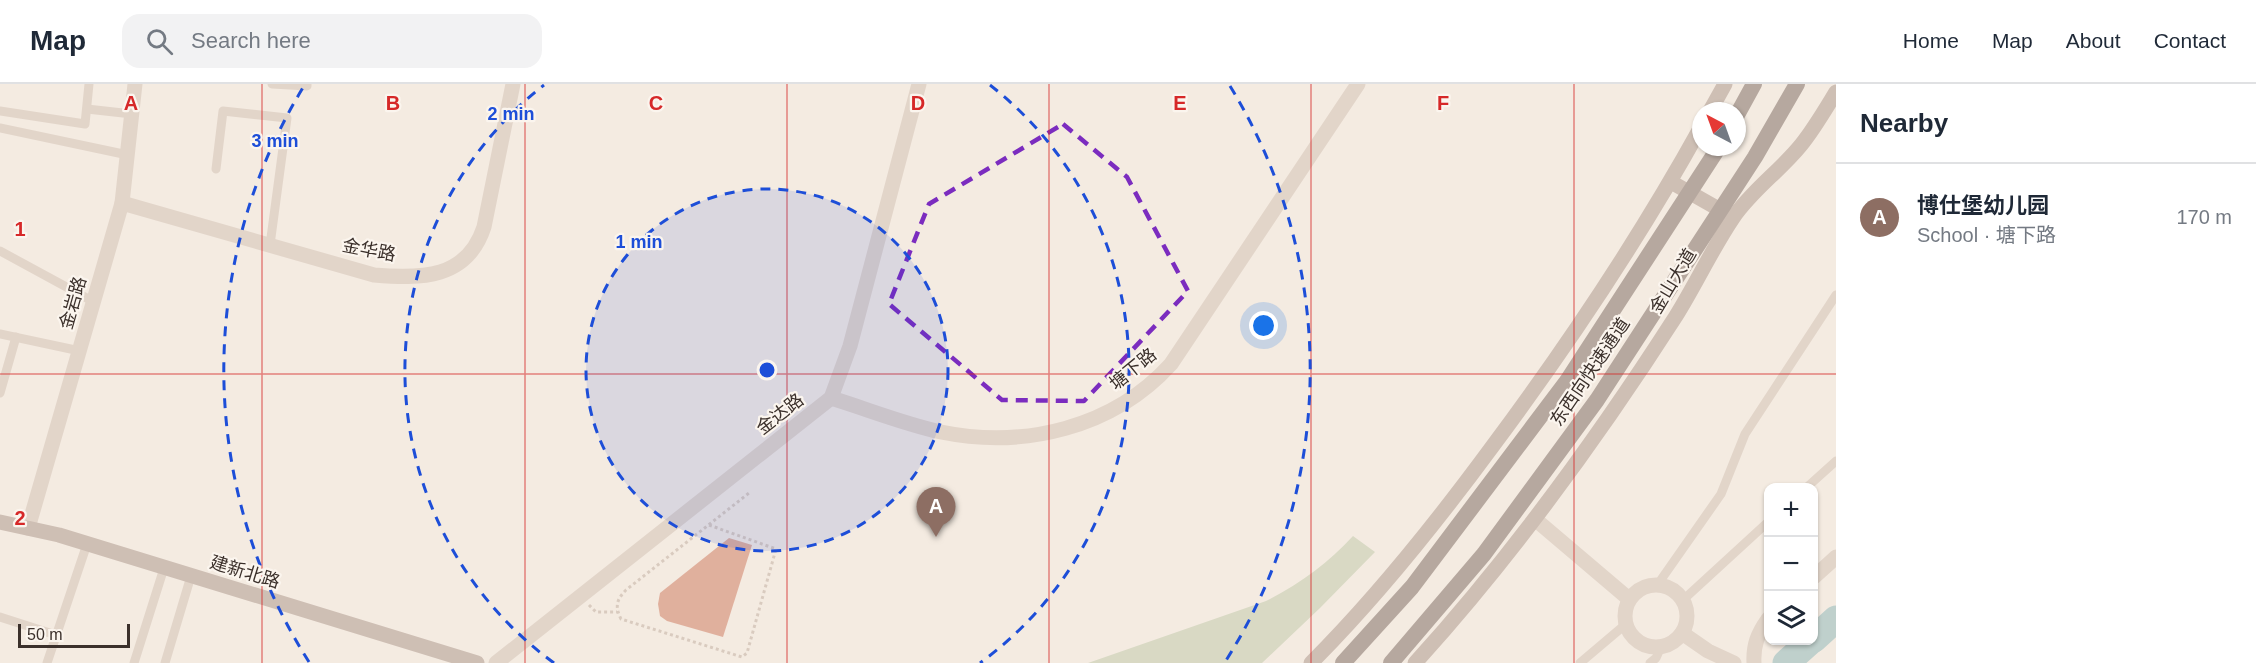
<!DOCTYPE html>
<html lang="en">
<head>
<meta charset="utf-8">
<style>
	body { margin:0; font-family:Helvetica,"Noto Sans SC",sans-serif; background:#f2f2f3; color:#1f2937 }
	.controls { position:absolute; right:18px; bottom:18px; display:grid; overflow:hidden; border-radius:12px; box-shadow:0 2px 4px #0004 }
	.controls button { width:54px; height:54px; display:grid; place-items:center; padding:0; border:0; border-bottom:2px solid #e0e1e3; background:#fff; color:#1f2937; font:30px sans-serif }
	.compass { position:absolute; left:1692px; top:18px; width:54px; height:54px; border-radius:50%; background:#fff; box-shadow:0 2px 4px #0004; rotate:319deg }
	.scale { position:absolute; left:18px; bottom:15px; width:112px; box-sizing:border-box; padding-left:6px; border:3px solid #3b302b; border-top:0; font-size:16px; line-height:21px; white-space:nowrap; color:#3b302b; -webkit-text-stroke:4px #fbf5ee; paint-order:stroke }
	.you { position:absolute; left:1264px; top:242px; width:21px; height:21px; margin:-15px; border:4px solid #fff; border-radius:50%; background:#1a73e8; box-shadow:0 0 0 9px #1a73e833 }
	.badge { display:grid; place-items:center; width:39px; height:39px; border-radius:50%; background:#2563eb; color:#fff; font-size:20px; font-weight:700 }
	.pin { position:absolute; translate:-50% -50px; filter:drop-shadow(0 2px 3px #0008) }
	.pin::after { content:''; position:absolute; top:32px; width:21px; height:18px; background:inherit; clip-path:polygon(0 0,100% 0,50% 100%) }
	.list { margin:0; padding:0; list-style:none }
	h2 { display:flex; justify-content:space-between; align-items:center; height:78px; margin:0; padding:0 24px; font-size:26px }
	h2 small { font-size:20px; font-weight:400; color:#747a83 }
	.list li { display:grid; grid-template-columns:39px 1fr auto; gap:18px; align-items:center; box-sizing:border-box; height:108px; padding:0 24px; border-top:2px solid #e0e1e3 }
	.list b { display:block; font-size:22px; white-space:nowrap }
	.list p { margin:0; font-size:20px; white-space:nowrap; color:#747a83 }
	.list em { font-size:20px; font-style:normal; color:#747a83 }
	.icon { flex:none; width:33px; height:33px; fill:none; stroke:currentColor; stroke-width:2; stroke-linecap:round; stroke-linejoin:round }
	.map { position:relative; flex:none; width:1836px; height:579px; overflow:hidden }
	header { display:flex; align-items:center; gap:36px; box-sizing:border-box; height:84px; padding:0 30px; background:#fff; border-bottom:2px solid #e0e1e3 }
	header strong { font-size:28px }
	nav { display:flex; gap:33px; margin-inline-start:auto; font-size:21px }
	.search { width:420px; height:54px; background:#f2f2f3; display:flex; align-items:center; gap:15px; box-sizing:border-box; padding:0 21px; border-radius:18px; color:#747a83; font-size:22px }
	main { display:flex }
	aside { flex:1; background:#fff }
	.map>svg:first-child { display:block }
</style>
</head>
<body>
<header>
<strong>Map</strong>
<div class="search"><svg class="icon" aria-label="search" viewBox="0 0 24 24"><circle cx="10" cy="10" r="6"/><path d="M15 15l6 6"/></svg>Search here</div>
<nav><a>Home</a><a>Map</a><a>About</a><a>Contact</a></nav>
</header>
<main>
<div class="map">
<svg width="1836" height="579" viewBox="0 0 1836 579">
	<rect width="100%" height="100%" fill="#f4ebe1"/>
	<!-- green -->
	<path fill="#b8c4a0" d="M1353 452 1375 468 1320 524 1262 579H1088L1266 517C1300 500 1328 479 1353 452Z"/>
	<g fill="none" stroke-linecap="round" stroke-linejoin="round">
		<!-- river -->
		<g stroke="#7fb0b2" stroke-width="27">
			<polyline points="1814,555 1836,535"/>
			<polyline points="1786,579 1812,556"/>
		</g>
	</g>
	<!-- building -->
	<polygon fill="#c8694b" points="729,454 752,461 723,553 667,537 660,532 658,520 660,509"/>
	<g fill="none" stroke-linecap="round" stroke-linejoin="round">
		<!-- path -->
		<g stroke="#b9a596" stroke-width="3" stroke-dasharray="3 3" stroke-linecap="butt">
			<path d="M709 441 776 465 747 569 742 573 621 535C615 523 616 516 626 506L749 409"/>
			<polyline points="589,521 596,528 617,528"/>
		</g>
		<!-- service -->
		<g stroke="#cdbbac" stroke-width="9">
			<polyline points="272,0 307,2 307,0"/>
			<polyline points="87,25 132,30"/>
			<polyline points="0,27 85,40 89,0"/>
			<polyline points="0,44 128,71"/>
			<polyline points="216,85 223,27 287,34 270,161"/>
			<polyline points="0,167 94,218"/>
			<polyline points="0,250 80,267"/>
			<polyline points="0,309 16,253"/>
			<polyline points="1806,404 1836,377"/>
			<polyline points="1658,500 1721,410 1745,350 1836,211"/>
			<polyline points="1683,516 1768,438"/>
			<polyline points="0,533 56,551"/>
			<polyline points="47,579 87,460"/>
			<polyline points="134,579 164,484"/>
			<polyline points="165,579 191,492"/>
			<polyline points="1580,579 1626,540"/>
			<polyline points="1650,579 1656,574 1661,563"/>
		</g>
		<!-- minor -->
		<g stroke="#cdbbac" stroke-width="15">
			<polyline points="1536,436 1629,515"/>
			<circle cx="1656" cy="532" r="31"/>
			<polyline points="1682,549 1708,567 1734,579"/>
		</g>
		<!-- tertiary -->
		<g stroke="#cdbbac" stroke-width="15">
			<path d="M122 119 374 191C421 195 467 195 484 143L513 0"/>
			<path d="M831 314C867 325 904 340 941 348 1024 365 1113 344 1171 280L1358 0"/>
			<polyline points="28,444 122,119 135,0"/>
			<polyline points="1814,493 1836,473"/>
			<polyline points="496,579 831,314 850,262 919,0"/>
			<path d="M1754 579C1753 561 1758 549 1768 535"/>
		</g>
		<!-- secondary -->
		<g stroke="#a18a7d" stroke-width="15">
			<polyline points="1710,27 1725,0"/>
			<polyline points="1671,98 1731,132"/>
			<polyline points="0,438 59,451 477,579"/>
			<path d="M1311 579C1378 512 1436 439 1492 363 1568 261 1639 155 1701 43"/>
			<path d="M1415 579C1513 471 1597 355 1676 232 1696 200 1712 165 1733 134 1752 106 1780 87 1801 61 1814 45 1825 26 1836 8"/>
		</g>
		<!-- trunk -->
		<g stroke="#6c584f" stroke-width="16">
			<polyline points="1737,31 1754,0"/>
			<polyline points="1343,579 1412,503 1567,297 1719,63"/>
			<polyline points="1391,579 1484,470 1597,316 1755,73 1797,0"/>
		</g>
	</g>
	<!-- marked area -->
	<path d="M0 0H1836V579H0ZM1063 40 1127 93 1188 207 1084 317 1002 316 889 220 929 120Z" fill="#f4ebe1" fill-opacity=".55" fill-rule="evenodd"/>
	<path fill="none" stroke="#7b2cbf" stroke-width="4.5" stroke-dasharray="12 8" stroke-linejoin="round" d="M1063 40 1127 93 1188 207 1084 317 1002 316 889 220 929 120Z"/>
	<!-- grid -->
	<path fill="none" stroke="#d62828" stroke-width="1.5" stroke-opacity="0.55" d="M262 0V579M525 0V579M787 0V579M1049 0V579M1311 0V579M1574 0V579M0 290H1836"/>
	<!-- distance rings -->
	<circle cx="767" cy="286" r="181" fill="#1d4ed8" fill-opacity=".12"/>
	<g fill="none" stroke="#1d4ed8" stroke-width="3" stroke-dasharray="10 8">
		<circle cx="767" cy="286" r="181"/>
		<path d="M554 579A362 362 0 0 1 544 1M990 1A362 362 0 0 1 980 579"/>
		<path d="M309 578A543 543 0 0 1 304 2M1230 2A543 543 0 0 1 1225 578"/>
	</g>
	<g text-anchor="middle" stroke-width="4.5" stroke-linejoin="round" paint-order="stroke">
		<!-- street labels -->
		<g font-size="18" fill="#3b302b" stroke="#fbf5ee">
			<text transform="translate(369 166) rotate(11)" y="6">金华路</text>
			<text transform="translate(1673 197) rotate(-59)" y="6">金山大道</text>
			<text transform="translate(73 219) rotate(-74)" y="6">金岩路</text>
			<text transform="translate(1133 285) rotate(-39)" y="6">塘下路</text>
			<text transform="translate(1590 288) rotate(-56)" y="6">东西向快速通道</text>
			<text transform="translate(780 330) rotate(-38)" y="6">金达路</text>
			<text transform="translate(245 488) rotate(17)" y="6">建新北路</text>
		</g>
	</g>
	<g font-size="20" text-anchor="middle" font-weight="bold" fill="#d62828" stroke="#fbf5ee" stroke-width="4.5" stroke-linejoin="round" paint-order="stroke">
		<text x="131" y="26">A</text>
		<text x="393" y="26">B</text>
		<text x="656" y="26">C</text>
		<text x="918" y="26">D</text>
		<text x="1180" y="26">E</text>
		<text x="1443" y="26">F</text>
		<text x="20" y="152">1</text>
		<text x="20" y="441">2</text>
	</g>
	<circle cx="767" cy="286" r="9" fill="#1d4ed8" stroke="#fbf5ee" stroke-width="3"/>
	<g font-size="18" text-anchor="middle" font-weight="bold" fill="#1d4ed8" stroke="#fbf5ee" stroke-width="4.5" stroke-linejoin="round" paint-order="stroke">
		<text x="511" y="36">2 min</text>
		<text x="275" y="63">3 min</text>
		<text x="639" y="164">1 min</text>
	</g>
</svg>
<div class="controls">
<button>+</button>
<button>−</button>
<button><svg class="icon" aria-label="layers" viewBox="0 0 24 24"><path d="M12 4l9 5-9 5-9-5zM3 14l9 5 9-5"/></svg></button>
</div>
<svg class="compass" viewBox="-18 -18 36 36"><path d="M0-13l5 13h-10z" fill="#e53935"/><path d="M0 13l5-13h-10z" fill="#747a83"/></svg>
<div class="scale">50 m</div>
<div class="you"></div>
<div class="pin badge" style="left:936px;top:453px;background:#8d6e63">A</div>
</div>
<aside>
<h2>Nearby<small></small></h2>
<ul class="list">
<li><span class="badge" style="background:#8d6e63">A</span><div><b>博仕堡幼儿园</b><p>School · 塘下路</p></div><em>170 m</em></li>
</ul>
</aside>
</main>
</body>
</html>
